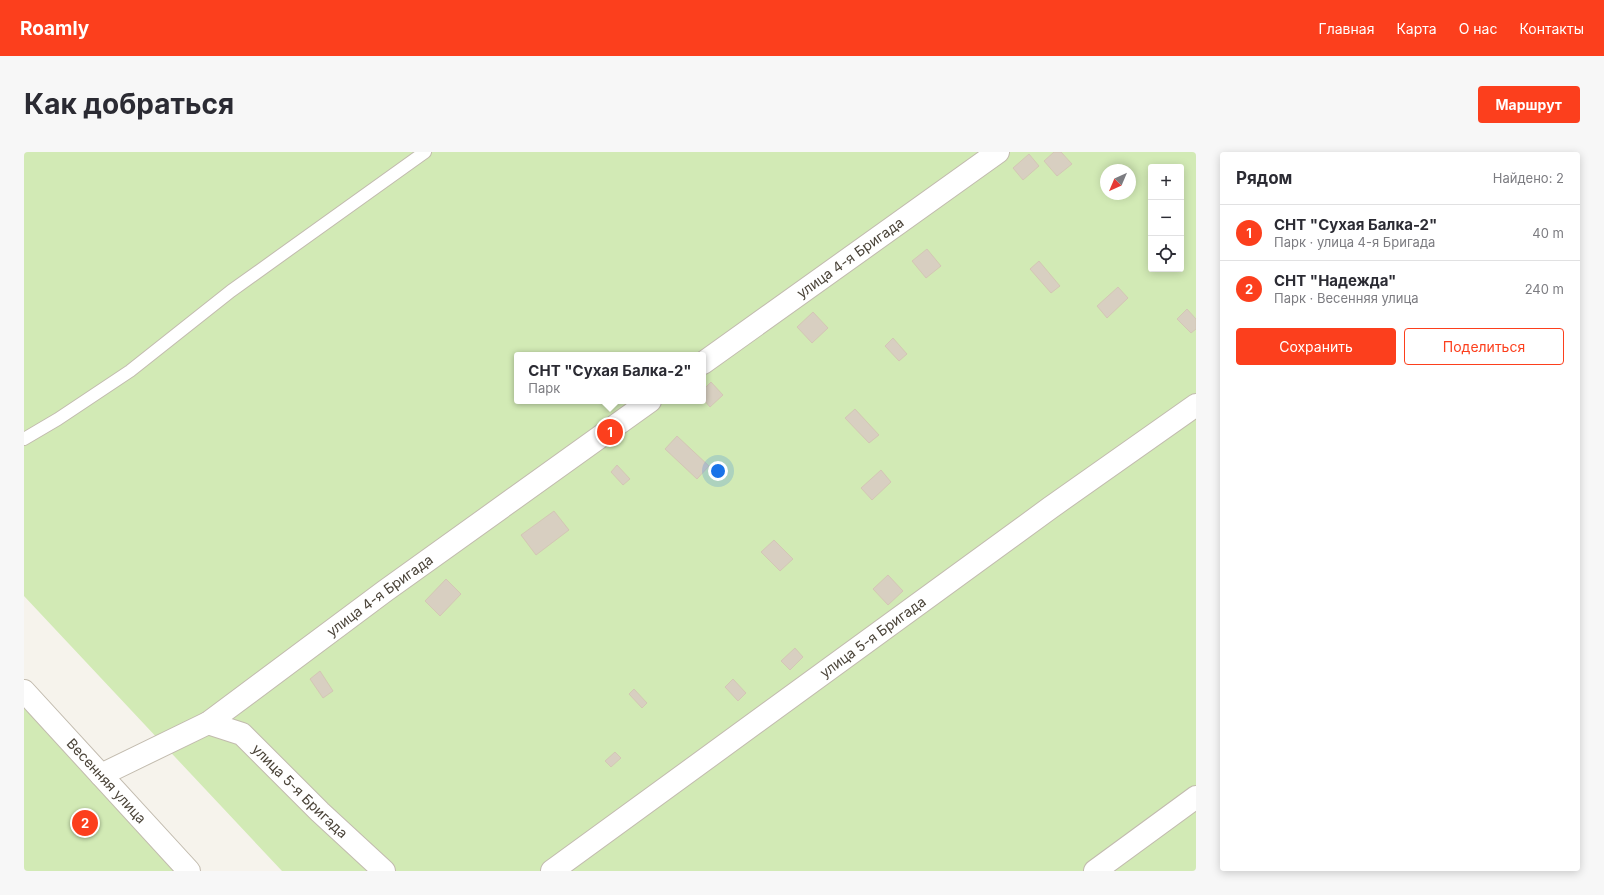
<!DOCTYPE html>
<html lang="ru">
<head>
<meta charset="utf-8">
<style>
	body { margin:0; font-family:Inter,sans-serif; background:#f7f7f7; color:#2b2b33 }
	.controls { position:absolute; right:12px; top:12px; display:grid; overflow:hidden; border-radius:4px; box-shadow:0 2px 10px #0003 }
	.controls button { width:36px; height:36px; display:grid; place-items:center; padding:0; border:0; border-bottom:1px solid #e1e1e2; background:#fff; color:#2b2b33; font:20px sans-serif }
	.compass { position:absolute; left:1076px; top:12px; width:36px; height:36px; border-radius:50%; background:#fff; box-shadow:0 2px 10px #0003; rotate:224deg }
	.you { position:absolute; left:694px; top:319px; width:14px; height:14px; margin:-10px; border:3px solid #fff; border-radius:50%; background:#1a73e8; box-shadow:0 0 0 6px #1a73e833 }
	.badge { display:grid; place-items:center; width:26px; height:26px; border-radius:50%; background:#fc3f1d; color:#fff; font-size:13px; font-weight:700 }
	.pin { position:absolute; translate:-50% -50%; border:2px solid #fff; box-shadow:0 1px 4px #0006 }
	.popup { position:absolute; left:490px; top:200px; width:192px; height:52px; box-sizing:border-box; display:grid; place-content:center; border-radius:4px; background:#fff; filter:drop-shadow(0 1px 3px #0005); font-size:13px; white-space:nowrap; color:#7c7c81 }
	.popup b { font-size:15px; color:#2b2b33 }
	.popup::after { content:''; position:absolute; left:50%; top:100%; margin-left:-8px; border:8px solid transparent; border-top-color:#fff }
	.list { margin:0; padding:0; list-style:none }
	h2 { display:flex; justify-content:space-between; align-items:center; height:52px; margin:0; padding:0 16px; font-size:17px }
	h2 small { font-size:13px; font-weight:400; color:#7c7c81 }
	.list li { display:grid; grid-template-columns:26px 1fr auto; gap:12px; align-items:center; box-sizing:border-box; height:56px; padding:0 16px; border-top:1px solid #e1e1e2 }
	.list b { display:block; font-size:15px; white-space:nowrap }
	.list p { margin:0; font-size:13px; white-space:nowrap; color:#7c7c81 }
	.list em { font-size:13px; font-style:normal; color:#7c7c81 }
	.actions { display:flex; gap:8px; padding:12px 16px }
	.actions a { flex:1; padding:9px 0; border:1px solid #fc3f1d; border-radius:4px; text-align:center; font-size:14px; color:#fc3f1d }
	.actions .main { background:#fc3f1d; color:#fff }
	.icon { flex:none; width:22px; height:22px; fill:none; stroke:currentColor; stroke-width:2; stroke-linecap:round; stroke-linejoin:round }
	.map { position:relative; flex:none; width:1172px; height:719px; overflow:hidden; border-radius:4px }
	header { display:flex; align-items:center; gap:24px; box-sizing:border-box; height:56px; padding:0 20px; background:#fc3f1d; color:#fff }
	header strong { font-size:19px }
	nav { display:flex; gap:22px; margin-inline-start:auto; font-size:14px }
	.intro { display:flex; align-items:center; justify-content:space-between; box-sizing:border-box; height:96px; padding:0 24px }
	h1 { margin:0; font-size:28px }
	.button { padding:10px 18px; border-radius:4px; background:#fc3f1d; color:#fff; font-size:14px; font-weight:700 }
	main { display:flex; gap:24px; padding:0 24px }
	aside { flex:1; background:#fff; border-radius:4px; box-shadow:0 2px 10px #0003 }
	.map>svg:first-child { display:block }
</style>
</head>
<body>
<header>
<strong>Roamly</strong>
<nav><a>Главная</a><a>Карта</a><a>О нас</a><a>Контакты</a></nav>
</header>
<div class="intro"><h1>Как добраться</h1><a class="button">Маршрут</a></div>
<main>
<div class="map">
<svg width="1172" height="719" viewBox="0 0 1172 719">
	<rect width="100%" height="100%" fill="#f6f3ec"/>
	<!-- green -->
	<g fill="#d2eab5" fill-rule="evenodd">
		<path d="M0 0H1172V719H258L0 444ZM1127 15H1157V117H1127ZM1082 18H1106V42H1082ZM493 203H679V249H493Z"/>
		<polygon points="0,539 165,719 0,719"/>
	</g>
	<!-- building -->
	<g fill="#d8cfc1" stroke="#d3c7b4">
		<polygon points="1030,0 1037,0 1048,12 1033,24 1020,9"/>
		<polygon points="1005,2 1015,14 999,28 989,16"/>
		<polygon points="903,97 917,114 902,126 888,109"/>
		<polygon points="1015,109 1036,134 1027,141 1006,117"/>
		<polygon points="1094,135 1104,146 1083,166 1073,154"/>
		<polygon points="1163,157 1172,167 1172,177 1167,181 1153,167"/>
		<polygon points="789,160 804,176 788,191 773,175"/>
		<polygon points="869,186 883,202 875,209 861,194"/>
		<polygon points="687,230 699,243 686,255 679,247 679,238"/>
		<polygon points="831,257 855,283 845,291 821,266"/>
		<polygon points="653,284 685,314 673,327 641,297"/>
		<polygon points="593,313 606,327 599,333 587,320"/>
		<polygon points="857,318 867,330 848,348 837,336"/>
		<polygon points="530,359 545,378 512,403 497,383"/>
		<polygon points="750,388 769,407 756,419 737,400"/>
		<polygon points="864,423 879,439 864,453 849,437"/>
		<polygon points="422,427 437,442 416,464 401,449"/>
		<polygon points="771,496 779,505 766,518 757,509"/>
		<polygon points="296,519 309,539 299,546 286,527"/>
		<polygon points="709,527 722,541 714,549 701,535"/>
		<polygon points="610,537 623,551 618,556 605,542"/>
		<polygon points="591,600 597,606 587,615 581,609"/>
	</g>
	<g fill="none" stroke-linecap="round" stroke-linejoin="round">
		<!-- service casing -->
		<g stroke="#c2bbae" stroke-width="14">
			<polyline id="service" points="0,287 34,267 106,219 207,139 401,0"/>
		</g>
		<!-- minor casing -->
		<g stroke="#c2bbae" stroke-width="24">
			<g id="minor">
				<path id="s1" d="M679 211 974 0"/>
				<path id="s2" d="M0 539 165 719"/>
				<path id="s3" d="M184 571 218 582 296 660 360 719"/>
				<path id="s4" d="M77 623 184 571 361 439 626 249"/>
				<path id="s5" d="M528 719 1026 356 1172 253"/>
				<polyline points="1071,719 1172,645"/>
			</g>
		</g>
		<!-- service -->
		<use href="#service" stroke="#fff" stroke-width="12"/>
		<!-- minor -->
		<use href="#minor" stroke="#fff" stroke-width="22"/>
	</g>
	<g text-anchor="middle" stroke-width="3" stroke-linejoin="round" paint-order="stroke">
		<!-- street labels -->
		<g font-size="14" fill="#4b4439" stroke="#fff">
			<text dy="5" stroke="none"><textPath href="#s1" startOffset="181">улица 4-я Бригада</textPath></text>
			<text dy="5" stroke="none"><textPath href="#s4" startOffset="333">улица 4-я Бригада</textPath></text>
			<text dy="5" stroke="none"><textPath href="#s5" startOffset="397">улица 5-я Бригада</textPath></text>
			<text dy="5" stroke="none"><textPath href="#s2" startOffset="122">Весенняя улица</textPath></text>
			<text dy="5" stroke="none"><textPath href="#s3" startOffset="117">улица 5-я Бригада</textPath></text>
		</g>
	</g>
</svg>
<div class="controls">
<button>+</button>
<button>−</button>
<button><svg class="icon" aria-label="locate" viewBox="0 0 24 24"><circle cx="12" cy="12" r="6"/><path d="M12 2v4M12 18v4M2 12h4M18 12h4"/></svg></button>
</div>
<svg class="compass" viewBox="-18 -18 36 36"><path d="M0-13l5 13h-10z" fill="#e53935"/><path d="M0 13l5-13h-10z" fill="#7c7c81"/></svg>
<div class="you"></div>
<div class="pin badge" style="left:586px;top:280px">1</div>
<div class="popup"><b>СНТ &quot;Сухая Балка-2&quot;</b>Парк</div>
<div class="pin badge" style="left:61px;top:671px">2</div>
</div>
<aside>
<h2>Рядом<small>Найдено: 2</small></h2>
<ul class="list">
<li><span class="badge">1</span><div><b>СНТ &quot;Сухая Балка-2&quot;</b><p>Парк · улица 4-я Бригада</p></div><em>40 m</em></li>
<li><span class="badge">2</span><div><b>СНТ &quot;Надежда&quot;</b><p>Парк · Весенняя улица</p></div><em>240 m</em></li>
</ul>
<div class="actions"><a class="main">Сохранить</a><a>Поделиться</a></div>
</aside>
</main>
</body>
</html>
